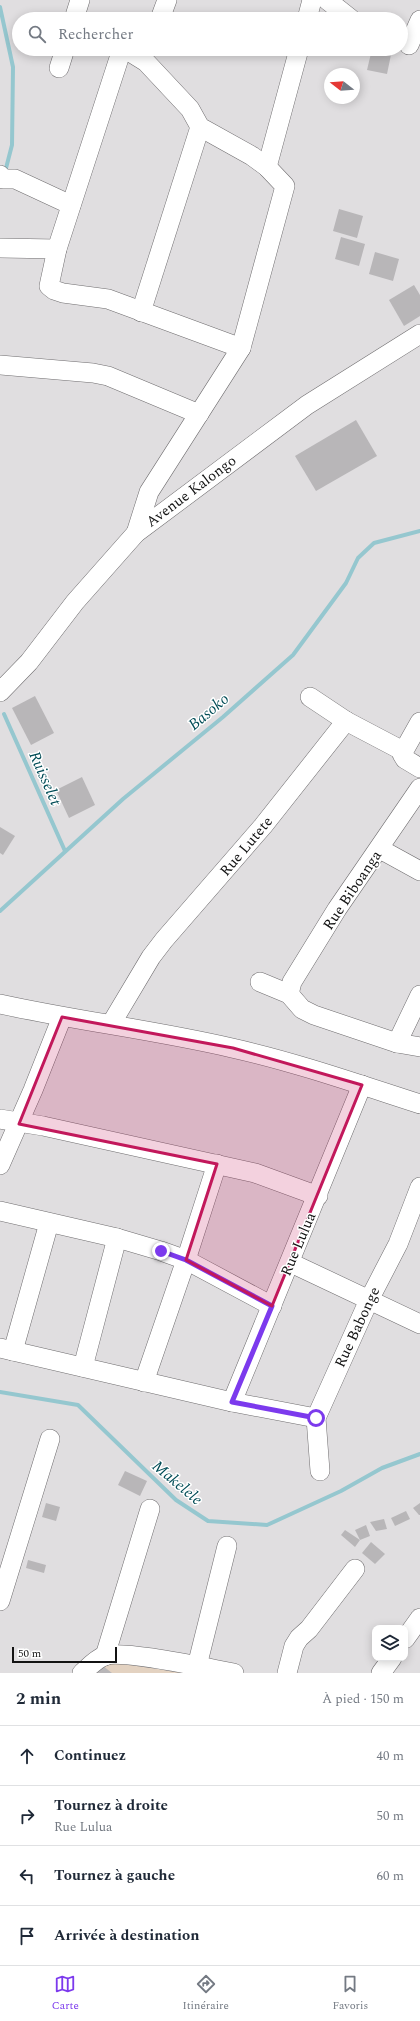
<!DOCTYPE html>
<html lang="fr">
<head>
<meta charset="utf-8">
<style>
	body { margin:0; font-family:Spectral,serif; background:#f2f2f3; color:#1f2937 }
	.controls { position:absolute; right:12px; bottom:12px; display:grid; overflow:hidden; border-radius:8px; box-shadow:0 2px 10px #0003 }
	.controls button { width:36px; height:36px; display:grid; place-items:center; padding:0; border:0; border-bottom:1px solid #e0e1e3; background:#fff; color:#1f2937; font:20px sans-serif }
	.compass { position:absolute; left:324px; top:68px; width:36px; height:36px; border-radius:50%; background:#fff; box-shadow:0 2px 10px #0003; rotate:287deg }
	.scale { position:absolute; left:12px; bottom:10px; width:105px; box-sizing:border-box; padding-left:4px; border:2px solid #131313; border-top:0; font-size:11px; line-height:14px; white-space:nowrap; color:#131313; -webkit-text-stroke:3px #fff; paint-order:stroke }
	.stop { position:absolute; width:12px; height:12px; margin:-9px; border:3px solid #7c3aed; border-radius:50%; background:#fff }
	.stop.end { background:#7c3aed; border-color:#fff; box-shadow:0 1px 4px #0008 }
	.list { margin:0; padding:0; list-style:none }
	h2 { display:flex; justify-content:space-between; align-items:center; height:52px; margin:0; padding:0 16px; font-size:17px }
	h2 small { font-size:13px; font-weight:400; color:#747a83 }
	.list li { display:grid; grid-template-columns:26px 1fr auto; gap:12px; align-items:center; box-sizing:border-box; height:60px; padding:0 16px; border-top:1px solid #e0e1e3 }
	.list b { display:block; font-size:15px; white-space:nowrap }
	.list p { margin:0; font-size:13px; white-space:nowrap; color:#747a83 }
	.list em { font-size:13px; font-style:normal; color:#747a83 }
	.icon { flex:none; width:22px; height:22px; fill:none; stroke:currentColor; stroke-width:2; stroke-linecap:round; stroke-linejoin:round }
	.map { position:relative; flex:none; width:420px; height:1673px; overflow:hidden }
	.search { position:absolute; background:#fff; box-shadow:0 2px 10px #0003; left:12px; right:12px; top:12px; height:44px; display:flex; align-items:center; gap:10px; box-sizing:border-box; padding:0 14px; border-radius:22px; color:#747a83; font-size:15px }
	.sheet { height:292px; background:#fff }
	nav { display:flex; justify-content:space-around; align-items:center; box-sizing:border-box; height:56px; border-top:1px solid #e0e1e3; background:#fff; font-size:11px; color:#747a83 }
	nav a { display:grid; justify-items:center; gap:2px }
	nav .on { color:#7c3aed }
	.map>svg:first-child { display:block }
</style>
</head>
<body>
<div class="map">
<svg width="420" height="1673" viewBox="0 0 420 1673">
	<rect width="100%" height="100%" fill="#e0dee0"/>
	<!-- medical -->
	<polygon fill="#e3d2c1" points="100,1660 183,1673 86,1673"/>
	<g fill="none" stroke-linecap="round" stroke-linejoin="round">
		<!-- stream -->
		<g stroke="#95c7cf" stroke-width="4">
			<polyline points="0,7 13,67 12,145 5,172"/>
			<polyline points="4,714 65,851"/>
			<polyline points="0,911 123,799 223,717 293,655 346,583 358,558 374,543 420,531"/>
			<polyline points="0,1392 78,1405 176,1500 208,1521 267,1525 341,1491 382,1468 420,1454"/>
		</g>
	</g>
	<!-- building -->
	<g fill="#b8b6b8">
		<polygon points="372,49 392,50 387,74 367,70"/>
		<polygon points="339,209 363,216 357,238 333,231"/>
		<polygon points="341,237 365,244 359,266 335,259"/>
		<polygon points="375,252 399,259 393,281 369,274"/>
		<polygon points="414,285 420,295 420,316 404,326 389,300"/>
		<polygon points="356,420 377,456 316,491 295,456"/>
		<polygon points="35,696 54,733 31,745 12,708"/>
		<polygon points="82,777 95,805 69,818 56,790"/>
		<polygon points="0,827 15,836 3,855 0,853"/>
		<polygon points="125,1471 147,1481 140,1496 118,1485"/>
		<polygon points="46,1503 60,1507 56,1521 42,1517"/>
		<polygon points="420,1503 420,1515 419,1515 413,1508"/>
		<polygon points="406,1511 410,1519 395,1526 391,1518"/>
		<polygon points="384,1519 387,1529 376,1531 370,1522"/>
		<polygon points="366,1525 370,1536 360,1540 355,1530"/>
		<polygon points="345,1530 360,1540 355,1547 341,1535"/>
		<polygon points="371,1542 385,1554 375,1564 362,1553"/>
		<polygon points="28,1560 46,1565 44,1573 26,1568"/>
		<polygon points="103,1666 112,1673 96,1673"/>
	</g>
	<g fill="none" stroke-linecap="round" stroke-linejoin="round">
		<!-- minor casing -->
		<g stroke="#6f6d6f" stroke-width="20">
			<g id="minor">
				<polyline points="327,0 351,19"/>
				<polyline points="74,19 80,0"/>
				<polyline points="160,19 167,0"/>
				<polyline points="307,19 312,0"/>
				<polyline points="409,45 420,20"/>
				<polyline points="122,49 57,249 49,286 54,290 63,293 108,299 241,348"/>
				<polyline points="125,49 146,62 190,109 200,127 252,156 267,167 285,186 241,348 149,492 136,533"/>
				<polyline points="59,68 65,49"/>
				<polyline points="267,167 299,49"/>
				<polyline points="0,175 3,179 15,179 71,205"/>
				<polyline points="0,248 57,249"/>
				<polyline points="141,312 200,127"/>
				<polyline points="0,365 93,373 108,376 199,414"/>
				<polyline points="0,692 29,662 75,602 136,533 307,405 420,334"/>
				<polyline points="310,697 346,721"/>
				<polyline points="420,722 402,754 405,759 420,768"/>
				<polyline points="380,849 420,871"/>
				<polyline points="260,982 289,994 302,1009 314,1015 397,1043 420,1047"/>
				<polyline points="289,994 292,982 337,909 420,788"/>
				<path d="M0 1004C77 1021 155 1030 232 1048 295 1062 358 1084 420 1104"/>
				<polyline points="111,1024 151,957 164,940 263,826 346,721 403,751"/>
				<polyline points="397,1043 420,995"/>
				<polyline points="0,1119 43,1126 255,1173 318,1196"/>
				<polyline points="0,1165 33,1090 62,1017"/>
				<polyline points="0,1211 117,1238 161,1251 186,1260 272,1306"/>
				<polyline points="291,1263 420,1324"/>
				<polyline points="0,1348 232,1402 316,1418"/>
				<polyline points="13,1351 49,1223"/>
				<polyline points="83,1367 117,1238"/>
				<polyline points="144,1382 186,1260 217,1164"/>
				<polyline points="232,1402 362,1085"/>
				<polyline points="320,1471 316,1418 369,1300 398,1244 420,1187"/>
				<polyline points="0,1601 50,1439"/>
				<polyline points="405,1639 420,1618"/>
				<polyline points="105,1656 150,1509"/>
				<polyline points="197,1666 227,1546"/>
				<path d="M82 1673C89 1667 95 1660 104 1656 121 1649 211 1669 234 1673"/>
				<polyline points="287,1673 294,1646 299,1638 309,1629 355,1569"/>
				<polyline points="381,1673 392,1658"/>
			</g>
		</g>
		<!-- minor -->
		<use href="#minor" stroke="#fff" stroke-width="19"/>
	</g>
	<g fill="none" stroke-linecap="round" stroke-linejoin="round">
		<!-- route -->
		<polyline stroke="#7c3aed" stroke-width="5" points="161,1251 186,1260 272,1306 232,1402 316,1418"/>
	</g>
	<!-- marked area -->
	<path fill="#c2185b" fill-opacity="0.2" stroke="#c2185b" stroke-width="3" stroke-linejoin="round" d="M62 1017 233 1048 362 1085 272 1306 186 1260 217 1164 19 1124Z"/>
	<g text-anchor="middle" stroke-width="3" stroke-linejoin="round" paint-order="stroke">
		<!-- street labels -->
		<g font-size="15" fill="#131313" stroke="#fff">
			<text transform="translate(191 491) rotate(-37)" y="5">Avenue Kalongo</text>
			<text transform="translate(246 846) rotate(-50)" y="5">Rue Lutete</text>
			<text transform="translate(352 890) rotate(-56)" y="5">Rue Biboanga</text>
			<text transform="translate(298 1244) rotate(-67)" y="5">Rue Lulua</text>
			<text transform="translate(357 1327) rotate(-65)" y="5">Rue Babonge</text>
		</g>
		<!-- water labels -->
		<g font-size="16" font-style="italic" fill="#004c56" stroke="#fff">
			<text transform="translate(208 711) rotate(-40)" y="6">Basoko</text>
			<text transform="translate(46 778) rotate(66)" y="6">Ruisselet</text>
			<text transform="translate(178 1482) rotate(40)" y="6">Makelele</text>
		</g>
	</g>
</svg>
<div class="controls">
<button><svg class="icon" aria-label="layers" viewBox="0 0 24 24"><path d="M12 4l9 5-9 5-9-5zM3 14l9 5 9-5"/></svg></button>
</div>
<svg class="compass" viewBox="-18 -18 36 36"><path d="M0-13l5 13h-10z" fill="#e53935"/><path d="M0 13l5-13h-10z" fill="#747a83"/></svg>
<div class="scale">50 m</div>
<div class="stop" style="left:316px;top:1418px"></div>
<div class="stop end" style="left:161px;top:1251px"></div>
<div class="search"><svg class="icon" aria-label="search" viewBox="0 0 24 24"><circle cx="10" cy="10" r="6"/><path d="M15 15l6 6"/></svg>Rechercher</div>
</div>
<section class="sheet">
<h2>2 min<small>À pied · 150 m</small></h2>
<ul class="list">
<li><svg class="icon" aria-label="ahead" viewBox="0 0 24 24"><path d="M12 20V5M6 11l6-6 6 6"/></svg><div><b>Continuez</b></div><em>40 m</em></li>
<li><svg class="icon" aria-label="right" viewBox="0 0 24 24"><path d="M7 20v-9h11M14 6l5 5-5 5"/></svg><div><b>Tournez à droite</b><p>Rue Lulua</p></div><em>50 m</em></li>
<li><svg class="icon" aria-label="left" viewBox="0 0 24 24"><path d="M17 20v-9H6M10 6l-5 5 5 5"/></svg><div><b>Tournez à gauche</b></div><em>60 m</em></li>
<li><svg class="icon" aria-label="arrive" viewBox="0 0 24 24"><path d="M6 21V4h12l-3 4 3 4H6"/></svg><div><b>Arrivée à destination</b></div></li>
</ul>
</section>
<nav>
<a class="on"><svg class="icon" aria-label="map" viewBox="0 0 24 24"><path d="M3 6l6-2 6 2 6-2v14l-6 2-6-2-6 2zM9 4v14M15 6v14"/></svg>Carte</a>
<a><svg class="icon" aria-label="directions" viewBox="0 0 24 24"><path d="M12 3l9 9-9 9-9-9zM9 14v-3h6M13 9l2 2-2 2"/></svg>Itinéraire</a>
<a><svg class="icon" aria-label="saved" viewBox="0 0 24 24"><path d="M7 4h10v16l-5-4-5 4z"/></svg>Favoris</a>
</nav>
</body>
</html>
